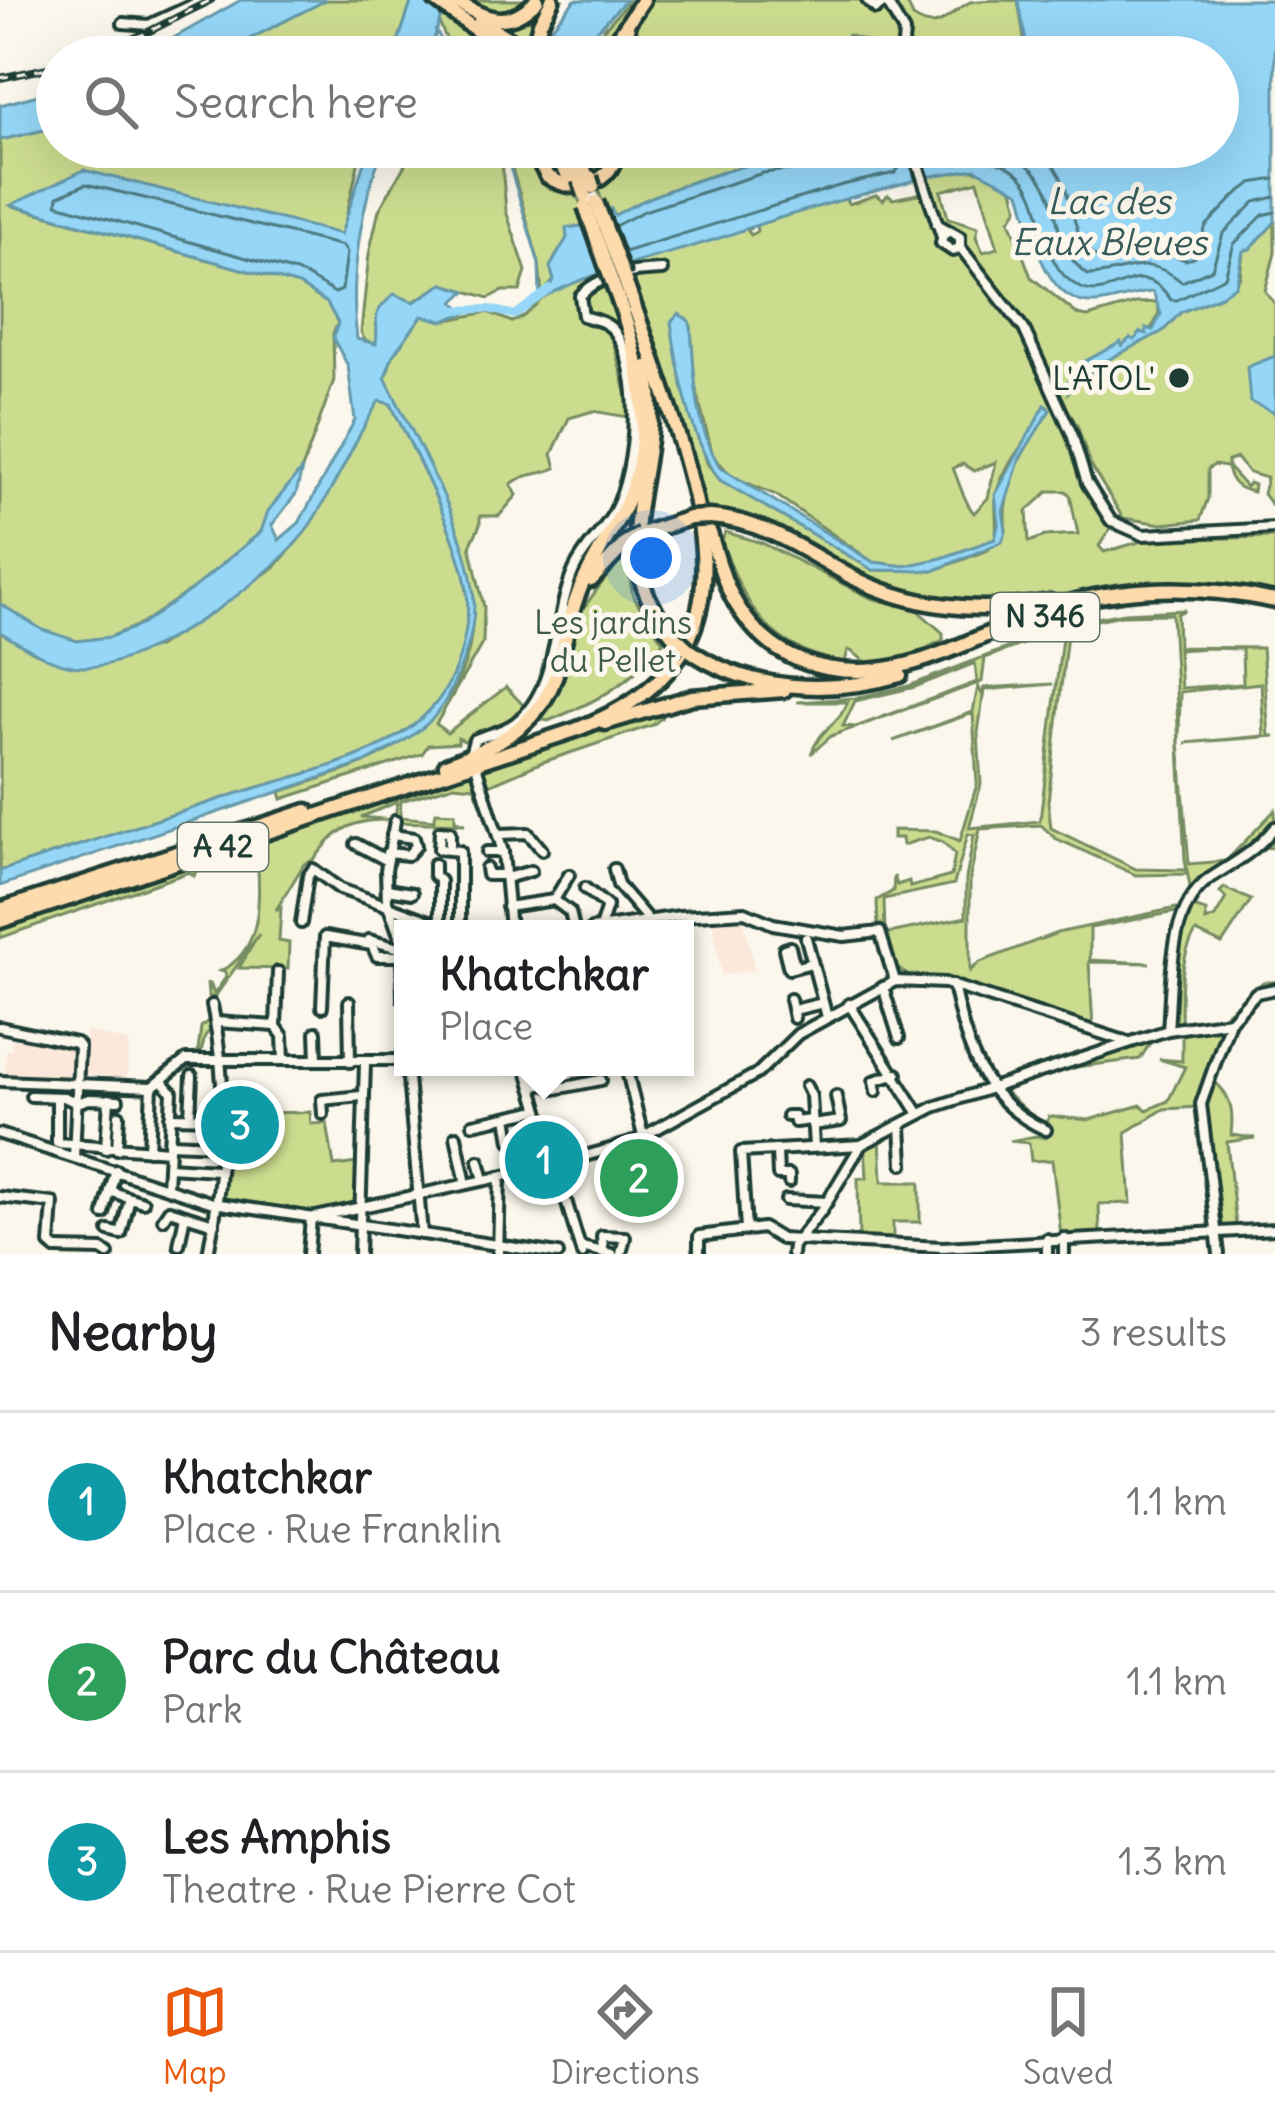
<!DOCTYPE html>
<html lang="en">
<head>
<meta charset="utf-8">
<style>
	body { margin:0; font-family:Delius,sans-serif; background:#f6f6f6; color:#202124 }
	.you { position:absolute; left:651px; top:558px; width:42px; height:42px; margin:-30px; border:9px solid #fff; border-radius:50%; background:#1a73e8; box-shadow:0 0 0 18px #1a73e833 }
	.badge { display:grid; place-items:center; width:78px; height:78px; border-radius:50%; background:#ea580c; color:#fff; font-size:39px; font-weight:700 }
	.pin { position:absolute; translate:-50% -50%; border:6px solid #fff; box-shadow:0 3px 12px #0006 }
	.popup { position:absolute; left:394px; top:920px; width:300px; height:156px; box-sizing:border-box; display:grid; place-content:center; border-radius:0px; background:#fff; filter:drop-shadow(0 3px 9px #0005); font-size:39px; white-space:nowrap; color:#757577 }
	.popup b { font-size:45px; color:#202124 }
	.popup::after { content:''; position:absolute; left:50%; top:100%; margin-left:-24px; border:24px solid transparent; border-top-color:#fff }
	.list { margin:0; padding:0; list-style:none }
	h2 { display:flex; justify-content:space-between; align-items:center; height:156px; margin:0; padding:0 48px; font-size:51px }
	h2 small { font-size:39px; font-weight:400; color:#757577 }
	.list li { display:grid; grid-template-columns:78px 1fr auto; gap:36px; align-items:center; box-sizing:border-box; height:180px; padding:0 48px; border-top:3px solid #e0e0e0 }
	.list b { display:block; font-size:45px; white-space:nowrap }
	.list p { margin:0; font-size:39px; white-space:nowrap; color:#757577 }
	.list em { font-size:39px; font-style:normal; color:#757577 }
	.icon { flex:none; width:66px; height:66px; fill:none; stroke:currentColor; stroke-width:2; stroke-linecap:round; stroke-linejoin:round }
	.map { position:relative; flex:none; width:1275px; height:1254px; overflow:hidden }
	.search { position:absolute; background:#fff; box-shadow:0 12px 48px #0002; left:36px; right:36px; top:36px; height:132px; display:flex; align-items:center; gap:30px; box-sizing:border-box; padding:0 42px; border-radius:66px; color:#757577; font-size:45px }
	.sheet { height:696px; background:#fff }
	nav { display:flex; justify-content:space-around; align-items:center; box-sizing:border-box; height:168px; border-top:3px solid #e0e0e0; background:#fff; font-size:33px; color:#757577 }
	nav a { display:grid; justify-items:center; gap:6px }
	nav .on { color:#ea580c }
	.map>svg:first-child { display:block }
</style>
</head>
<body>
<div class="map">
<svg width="1275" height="1254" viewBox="0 0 1275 1254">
	<rect width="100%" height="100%" fill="#fbf7ec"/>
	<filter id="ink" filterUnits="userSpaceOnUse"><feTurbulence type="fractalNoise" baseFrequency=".00833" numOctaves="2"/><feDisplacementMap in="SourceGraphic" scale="24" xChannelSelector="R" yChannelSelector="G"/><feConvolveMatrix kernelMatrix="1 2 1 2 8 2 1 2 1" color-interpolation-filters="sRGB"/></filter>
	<g filter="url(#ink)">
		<!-- built -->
		<g fill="#fce8db">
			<polygon points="206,0 217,0 127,46 98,57 60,57 155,25"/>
			<polygon points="744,920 755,970 721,975 713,922"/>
			<polygon points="86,1031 129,1042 127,1079 88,1074 87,1079 5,1075 6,1050 12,1050 12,1039 85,1042"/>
		</g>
		<!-- green -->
		<g fill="#ccdc8f" stroke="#768c62" stroke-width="3" fill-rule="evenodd">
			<polygon points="326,0 412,0 393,57 214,57"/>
			<path d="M462 0H562L548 28 574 54 582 53 630 0H906L913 17C939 35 947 14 970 2 981 0 1004 0 1018 0L1026 51 1023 57H884L885 48 848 35 837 57H454L438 20 441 10 459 22 469 6Z"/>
			<polygon points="57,127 57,147 362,147 342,235 84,171 13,206 299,285 327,303 338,323 333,333 334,380 302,469 269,511 261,532 195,587 141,624 110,637 77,641 43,631 0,604 0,140"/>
			<polygon points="415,147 493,147 502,164 506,211 526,271 520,291 503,291 489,298 443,284 413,302 377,335 376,345 364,339 361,332 369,254 379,210"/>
			<path d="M506 147H815C796 158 776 157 754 163 706 177 656 191 614 216L606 214 597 186 576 192 589 225 566 228 567 238C561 250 546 263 554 280L542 294 539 263Z"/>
			<path d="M955 169C981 168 995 175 1013 189L1018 208 1010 220 1031 277 1078 315 1088 317 1136 303 1159 302C1165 350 1084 345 1069 392L1098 365 1163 331 1181 312 1221 296 1240 277 1243 251 1250 249 1275 222V253L1265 291 1275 304V510L1263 494 1267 478 1249 473 1237 458 1228 461V467L1246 487 1249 483 1254 485 1253 492C1237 489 1230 482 1227 467L1214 465 1208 469V498L1200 520 1162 524 1123 518 1090 464 1077 425 1052 385 1091 498 1113 525 1099 546 1104 552 1146 540 1275 537V593L1163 582 1027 602H953L909 594 708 513 660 352 630 277 664 272 666 266 626 268 625 264 753 225 748 231 751 235 757 231 756 225 844 197 849 204 876 195 883 200 888 195 893 199 922 193 919 179ZM978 181 998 248 983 252 976 237 978 227 948 218 941 191ZM691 327 695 386 713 456 733 477 776 495 873 562 905 566 942 558 995 539C999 523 993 506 997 491 1006 461 1031 434 1050 410 1026 445 1000 486 1006 530L988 550 933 571 873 570 720 480 707 463 674 341ZM996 462 988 498 974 513C964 502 959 482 953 468L963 464 974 471ZM1049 491H1066L1070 495 1078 534 1045 536 1029 542 1027 511Z"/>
			<path d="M605 272 623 327 612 337 629 404 628 417 593 411 569 418 552 454 556 468C541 475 524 473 511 484L517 495 499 516H480V525L470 546 484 607 483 642 436 724 447 733 506 687 525 707 506 724 464 741 458 738V743L428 745 422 754 282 799 280 792C318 779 359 769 393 748 545 652 442 497 385 378L393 355 422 315 443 321 488 312 512 322C531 314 528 311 542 299 558 284 585 279 605 272Z"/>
			<path d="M378 400 391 404C415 455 460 536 467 591 472 630 457 683 429 711 385 758 296 775 236 794 158 820 79 845 0 871V632L35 653 158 647 276 566 306 531Z"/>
			<path d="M725 532 762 543 871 598 917 610 943 633V640C924 649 887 671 865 661 859 658 855 652 848 650L845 662C770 651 745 608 722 541Z"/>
			<path d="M620 558 626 559 633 596 663 642C632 684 595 702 548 721L535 718 559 685 582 610Z"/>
			<path d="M1185 610 1177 614 1178 647 1262 648 1269 736H1275L1185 743 1264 736 1261 683 1180 692 1179 741 1189 864 1226 861 1275 810V829L1266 840 1275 842V848L1259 847 1272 843 1265 841 1266 836C1243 860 1216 875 1191 892L1185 860 1172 614 1121 615 1073 625 1067 634 1048 802 1051 828 1136 869 1186 870V874L1136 875 1055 838 1041 825 980 829 970 878V971L980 962 1057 933 1186 906 1170 962 1167 1021 1163 1030 1125 1038 944 980 910 977 895 966 881 925 877 931 853 934 878 929 877 900 893 891 894 876 897 885 909 881 910 887 951 876 955 854 943 842 929 837 903 845 902 838H893V830L936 831 960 841 977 784 973 713 893 741 973 712 978 686 982 694 984 688 1053 684 984 690 978 733 981 784 969 828 1040 821 1063 629 985 658 982 682 831 736 811 754C820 728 839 724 848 702H797L855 698 909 686 1074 622 1124 613ZM1208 648 1242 649 1243 684 1181 688 1178 650ZM975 663 977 682 856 727 843 726 855 701 915 687ZM968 834 974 835 966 879V917L885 934 884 899 954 884ZM1181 911 1164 983 1167 985 1166 1017 1162 1028 1133 1037 1093 1026 1089 962 1150 963 1090 960V928Z"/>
			<polygon points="658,712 662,717 653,725 540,763 487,786 479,768"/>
			<path d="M475 769 489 813H485L474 787 454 785 401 801 400 817 434 820 436 812 455 813V821L465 824 395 822 397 802 361 817 393 820C365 819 343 823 325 846 317 855 315 861 304 864L276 910 281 907 279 941 289 943 288 969 239 968 259 934 214 998 210 996 214 1026 205 1036 201 1052 198 1051 201 1027 210 1019 207 982 209 993 210 983 214 994 226 977 225 972 220 971C266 950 259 892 257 849L196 871 194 876 189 872 0 938V928Z"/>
			<path d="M1224 888 1251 900 1222 944 1196 932C1178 960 1182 991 1181 1024L1223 1016 1263 982H1275V988L1267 987 1225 1019 1171 1026C1172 987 1168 940 1193 907L1206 911V921L1215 917 1226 898 1220 892Z"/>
			<polygon points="1226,1023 1199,1107 1164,1109 1126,1132 1131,1203 1099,1204 1100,1234 1061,1235 1052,1160 1031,1161 1029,1143 1010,1141 1036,1136 1046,1138 1047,1132 1028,1121 996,1088 1154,1037 1140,1059 1060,1069 1002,1089 1033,1117 1047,1123 1049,1116 1089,1120 1141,1105 1147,1110 1168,1101 1185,1067 1159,1059 1182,1061 1182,1030"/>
			<path d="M1210 1078C1231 1093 1234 1110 1231 1135L1255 1138 1227 1142 1236 1226H1275L1221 1229 1219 1226 1203 1103Z"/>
			<polygon points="310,1112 311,1124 327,1123 334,1166 358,1163 357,1203 309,1213 224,1199 226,1149 261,1136 263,1113"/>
			<polygon points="880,1137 882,1182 920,1182 920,1222 893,1222 893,1242 859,1240 858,1178 867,1178 865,1144"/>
			<polygon points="641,1151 654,1152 648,1215 639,1217 638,1190 625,1189 627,1167 619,1167 617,1160 640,1162"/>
		</g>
		<!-- water -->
		<g fill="#96d7f8" stroke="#69a" stroke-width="3">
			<polygon points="241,0 326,0 214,57 140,57"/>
			<polygon points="412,0 446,0 431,49 425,53 393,57"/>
			<polygon points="575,0 626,0 578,50 551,28"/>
			<path d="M1018 0H1275V222L1250 249 1243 251 1236 285 1221 296 1181 312 1163 331 1098 365 1069 392 1059 387 1072 380 1074 370H1082L1080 364 1121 342 1122 346 1130 338 1135 340 1140 332 1147 334 1146 328 1153 330 1161 314 1153 292C1134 293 1115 301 1096 303 1043 306 1032 229 1020 192L975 169 925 177 916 147H1218V57H1023L1026 41Z"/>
			<polygon points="57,90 57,127 0,140 0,105"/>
			<path d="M369 147H384C361 200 349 281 357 339L376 344C380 314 367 319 394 294L414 302 443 284 466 291 454 302 466 313 443 321 422 316 393 355 385 377C415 441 464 520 473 589 477 619 468 651 456 678 451 691 443 707 433 718 415 737 387 751 364 763L0 886V871C79 845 158 820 236 794 299 774 382 760 429 711 457 683 471 630 467 591 461 540 414 453 391 404L379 401C353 442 335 489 307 529 272 579 146 668 84 667 54 667 25 647 0 632V604L43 630 77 641 110 637 141 625 195 587 261 532 268 511 302 469 296 494 272 525 279 540 299 523 355 420 348 366 333 338 338 323 327 303 299 285 11 205 84 170 341 234Z"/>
			<path d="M815 147H906L915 180C855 197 796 211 737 232 672 256 604 265 542 298L554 280 550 267 567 238 566 228 589 225 611 209 615 215C656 191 707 177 754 163 777 156 796 158 815 147Z"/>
			<path d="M679 314 689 321 691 327C694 373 695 427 720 467L873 562 905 566 942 558 995 539 999 522 995 495 1045 405 1050 410 1020 458 1003 511 1006 531 1002 542 933 571 873 570 720 480C691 442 677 369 671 322Z"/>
			<polygon points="1275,356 1275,413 1250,402 1247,367"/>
		</g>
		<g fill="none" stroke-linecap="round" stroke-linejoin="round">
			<!-- shore -->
			<g stroke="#4f7b82" stroke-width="3">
				<path d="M929 147 936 161C1077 140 1014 252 1079 287 1113 305 1139 252 1171 300H1177L1225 277 1234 244 1263 215 1275 212"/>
				<path d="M995 147C1081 181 1036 237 1088 275 1129 274 1144 251 1182 282L1212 269 1223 234 1255 202 1275 197"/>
				<path d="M1035 147C1080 179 1063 227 1094 256L1154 247 1185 260 1194 258 1206 226 1237 194 1252 183 1275 179"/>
				<polygon points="86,184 343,246 347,252 342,290 335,293 303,274 57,204 58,196"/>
				<polyline points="615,226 644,211 763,173 797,169 811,158 813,147"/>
				<polyline points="624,252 842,185 895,173 899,168 895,147"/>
			</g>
			<!-- stream -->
			<g stroke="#69a" stroke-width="3">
				<polyline points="435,30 453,57"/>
				<polyline points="504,147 539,264 540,297"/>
			</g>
			<!-- river -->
			<polyline stroke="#96d7f8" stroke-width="8" points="455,310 489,309 515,315 550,289"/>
			<!-- minor casing -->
			<g stroke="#1f3d34" stroke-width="16">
				<g id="minor">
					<polyline points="867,0 876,9 886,1"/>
					<polyline points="886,1 904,32 902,57"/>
					<polyline points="123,23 149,25 203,0"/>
					<polyline points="912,147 942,237"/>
					<polyline points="937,224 960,237 960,247 953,251 941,243 943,235 950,231"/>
					<polyline points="960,247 1024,329 1072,434 1087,483 1111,521 1143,535 1275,528"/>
					<path d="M471 751 474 740C488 734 505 731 516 722 559 689 553 616 574 570 584 547 604 532 615 510 637 467 643 373 615 332 607 321 595 320 583 316L580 296C600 274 633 271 662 270"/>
					<polyline points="477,769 503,852 510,929"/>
					<polyline points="395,821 386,870 387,902 402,943 403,999"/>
					<polyline points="498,834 528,833 542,850"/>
					<polyline points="356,844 386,860"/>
					<polyline points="450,850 450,832 440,831 439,849 460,851 460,929"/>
					<polyline points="487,852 503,852"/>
					<polyline points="387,853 408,855 416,846 414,838 392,835"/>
					<polyline points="434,864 434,875 440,881 440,924"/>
					<polyline points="486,868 487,875 505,875"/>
					<polyline points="614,869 618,885 649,921"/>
					<polyline points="506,878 531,871"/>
					<polyline points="585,888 607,906 600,928"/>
					<polyline points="387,889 412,893"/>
					<polyline points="554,900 569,875"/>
					<polyline points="507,907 554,900 570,912 574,929"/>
					<polyline points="301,923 308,876 313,869 340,889 452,929"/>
					<polyline points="592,929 680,916 745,912 773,924 844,936 880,932 895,981"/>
					<polyline points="806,938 827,1017"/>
					<polyline points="369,940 403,949"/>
					<polyline points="795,967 790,947 784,949 789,969 812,963"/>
					<polyline points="278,972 276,1026 283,1036 284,1060"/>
					<path d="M953 985C966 1046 982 1102 1046 1130"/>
					<polyline points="883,987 899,1038"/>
					<polyline points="790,999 794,1018"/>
					<polyline points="349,1002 350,1062"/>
					<polyline points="849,1004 919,1114"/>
					<polyline points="322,1007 325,937 372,945 377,956 402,956"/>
					<polyline points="794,1010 823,1003"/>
					<polyline points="216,1022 276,1026"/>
					<polyline points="0,1027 76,1043 79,1047 74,1157"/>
					<path d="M1168 1030C1172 985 1167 909 1209 879 1236 861 1253 854 1275 827"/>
					<polyline points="316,1032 317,1060"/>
					<polyline points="407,1067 422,1234"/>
					<polyline points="526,1067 582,1254"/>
					<polyline points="636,1068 627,1071 643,1136"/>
					<polyline points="0,1081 152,1087 186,1060 403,1060"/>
					<polyline points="162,1081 172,1092 167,1187"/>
					<polyline points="806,1086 811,1096 814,1147"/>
					<polyline points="532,1087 544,1084 555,1089 601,1080"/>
					<polyline points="876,1091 874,1081 897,1074"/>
					<polyline points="31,1096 64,1097 77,1103 89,1099 118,1100"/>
					<polyline points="57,1097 57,1143 169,1151"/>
					<polyline points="323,1114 322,1100 361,1096"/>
					<polyline points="787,1116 794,1116 795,1122 811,1120"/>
					<polyline points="170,1117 221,1118"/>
					<polyline points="190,1117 192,1076"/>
					<polyline points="507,1117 511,1141"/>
					<polyline points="473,1124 538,1110"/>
					<polyline points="812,1125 841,1121 836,1096"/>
					<polyline points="901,1126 903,1164"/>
					<polyline points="528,1132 543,1127"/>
					<polyline points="0,1134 213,1203 558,1254"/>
					<polyline points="456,1136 466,1184"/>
					<polyline points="169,1143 219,1145"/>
					<polyline points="106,1149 109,1099"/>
					<polyline points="117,1149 119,1115"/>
					<polyline points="149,1150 152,1087"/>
					<polyline points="777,1151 778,1175 789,1175 789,1182"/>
					<polyline points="479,1161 484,1180"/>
					<polyline points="168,1167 218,1170"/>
					<polyline points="0,1197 53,1203 50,1244 56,1249"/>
					<polyline points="130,1198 143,1202"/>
					<polyline points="786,1200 827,1202"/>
					<polyline points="104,1214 110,1191"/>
					<polyline points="311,1218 550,1166 631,1143 758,1073 798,1034 895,981 945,983 1128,1042"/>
					<polyline points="163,1219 169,1210 185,1215"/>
					<polyline points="746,1229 741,1152 861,1145"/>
					<polyline points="109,1231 121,1234 130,1198 110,1191 116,1170"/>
					<polyline points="1064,1238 1064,1254"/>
					<polyline points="179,1245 185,1215 214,1224"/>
					<polyline points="581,1247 612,1254"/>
					<polyline points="56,1249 102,1250 108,1254"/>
					<polyline points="603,1251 602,1236 625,1237 621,1254"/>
					<path d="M208 1254C225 1170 229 1089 212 1005"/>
					<polyline points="308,1254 311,1218"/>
					<polyline points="359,1254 365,1063"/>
					<polyline points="498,1254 500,1177"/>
					<polyline points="699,1254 699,1236 763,1228 781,1239 943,1247 1275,1229"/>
					<polyline points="792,1254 793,1246 822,1210 861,1145 934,1107 1168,1030 1230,1021 1256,993 1275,989"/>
					<polyline points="1047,1254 1047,1239"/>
					<polyline points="1219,1254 1201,1104 1230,1021"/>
				</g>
			</g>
			<!-- highway casing -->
			<g stroke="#1f3d34" stroke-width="21">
				<g id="highway">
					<polyline points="435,0 513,57"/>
					<path d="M454 0C486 20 508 30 537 0"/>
					<polyline points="480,21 527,50"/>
					<polyline points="531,57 540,23 552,0"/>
					<polyline points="605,57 643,0"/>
					<polyline points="618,57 628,30"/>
					<path d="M531 147 547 176C577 196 612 184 619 147"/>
					<polyline points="550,147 573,183"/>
					<polyline points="568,147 580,180"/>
					<polyline points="580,147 586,177"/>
					<path d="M646 367C670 468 594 545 673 635"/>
					<path d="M710 517C763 520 803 550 848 575 912 609 979 614 1050 602"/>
					<path d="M710 533C718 559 724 586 740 610 785 679 867 682 937 655 980 639 1021 617 1065 604 1134 585 1206 586 1275 601"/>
					<polyline points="641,534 690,518"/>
					<polyline points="591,580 627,542"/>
					<path d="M688 649C747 692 831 695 900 675"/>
					<polyline points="605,723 692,697 784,690"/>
					<path d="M446 765C496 746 544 724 558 667 565 640 570 612 581 587 593 559 611 534 625 506 658 433 640 353 612 282"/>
					<polyline points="0,910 307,811"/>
					<path d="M0 921 575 730C727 672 719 567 678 435 662 382 643 330 624 278"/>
				</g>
			</g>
			<!-- minor -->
			<use href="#minor" stroke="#fbf7ec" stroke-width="8"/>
			<!-- highway -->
			<use href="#highway" stroke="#fedbac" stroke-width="12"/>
			<!-- rail casing -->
			<g stroke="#1f3d34" stroke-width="8">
				<g id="rail">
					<polyline points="86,57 142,35 211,0"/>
					<polyline points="0,78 57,66"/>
				</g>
			</g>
			<!-- rail -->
			<use href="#rail" stroke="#fbf7ec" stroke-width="3" stroke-dasharray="9" stroke-linecap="butt"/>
			<!-- highway-bridge casing -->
			<g stroke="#1f3d34" stroke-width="21" stroke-linecap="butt">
				<g id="highway-bridge">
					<polyline points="527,50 535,57"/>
					<polyline points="590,177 593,187"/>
					<polyline points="580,180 585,195"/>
					<polyline points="596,202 624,278"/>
					<polyline points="585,206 612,282"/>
					<polyline points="690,518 710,517"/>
					<polyline points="627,542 641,534"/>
					<polyline points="673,635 688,649"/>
				</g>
			</g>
			<!-- highway-bridge -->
			<use href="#highway-bridge" stroke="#fedbac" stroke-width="12"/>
		</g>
	</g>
	<!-- markers -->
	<circle fill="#1f3d34" stroke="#fbf7ec" stroke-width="4.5" cx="1179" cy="378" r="12"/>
	<g text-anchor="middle" stroke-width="10" stroke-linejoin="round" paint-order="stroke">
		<!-- shield labels -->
		<g fill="#fbf7ec" stroke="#61756b" stroke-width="3">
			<rect x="991" y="593" width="108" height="48" rx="9"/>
			<rect x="178" y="823" width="90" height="48" rx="9"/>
		</g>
		<g font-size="30" font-weight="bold" fill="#1f3d34">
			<text x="1045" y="627">N 346</text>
			<text x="223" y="857">A 42</text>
		</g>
		<!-- poi labels -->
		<g font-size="33" fill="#1f3d34" stroke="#fbf7ec" text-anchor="end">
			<text x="1155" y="390">L'ATOL'</text>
		</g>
		<!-- park labels -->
		<g font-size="33" fill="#425d46" stroke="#fbf7ec">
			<text x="613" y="634">Les jardins<tspan x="613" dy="38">du Pellet</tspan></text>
		</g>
		<!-- water labels -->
		<g font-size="36" font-style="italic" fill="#375c5b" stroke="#fbf7ec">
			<text x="1109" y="214">Lac des<tspan x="1109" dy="41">Eaux Bleues</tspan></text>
		</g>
	</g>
</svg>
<div class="you"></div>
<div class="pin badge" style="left:544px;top:1160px;background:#0f9aa8">1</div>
<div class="popup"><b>Khatchkar</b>Place</div>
<div class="pin badge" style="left:639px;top:1178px;background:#2e9e5b">2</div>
<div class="pin badge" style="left:240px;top:1125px;background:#0f9aa8">3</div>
<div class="search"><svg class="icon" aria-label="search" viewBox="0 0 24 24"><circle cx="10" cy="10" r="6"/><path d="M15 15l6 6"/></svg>Search here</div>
</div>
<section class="sheet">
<h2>Nearby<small>3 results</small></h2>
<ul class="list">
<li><span class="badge" style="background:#0f9aa8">1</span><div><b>Khatchkar</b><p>Place · Rue Franklin</p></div><em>1.1 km</em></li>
<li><span class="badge" style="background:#2e9e5b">2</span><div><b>Parc du Château</b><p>Park</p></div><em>1.1 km</em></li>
<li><span class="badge" style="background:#0f9aa8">3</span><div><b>Les Amphis</b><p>Theatre · Rue Pierre Cot</p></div><em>1.3 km</em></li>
</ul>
</section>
<nav>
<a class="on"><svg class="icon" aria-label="map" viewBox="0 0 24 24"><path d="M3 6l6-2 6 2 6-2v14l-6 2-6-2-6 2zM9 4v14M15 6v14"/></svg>Map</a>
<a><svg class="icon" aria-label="directions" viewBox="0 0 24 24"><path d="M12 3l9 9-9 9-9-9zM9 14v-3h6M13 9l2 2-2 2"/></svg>Directions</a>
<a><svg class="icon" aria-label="saved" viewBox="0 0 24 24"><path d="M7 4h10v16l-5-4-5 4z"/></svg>Saved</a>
</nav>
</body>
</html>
